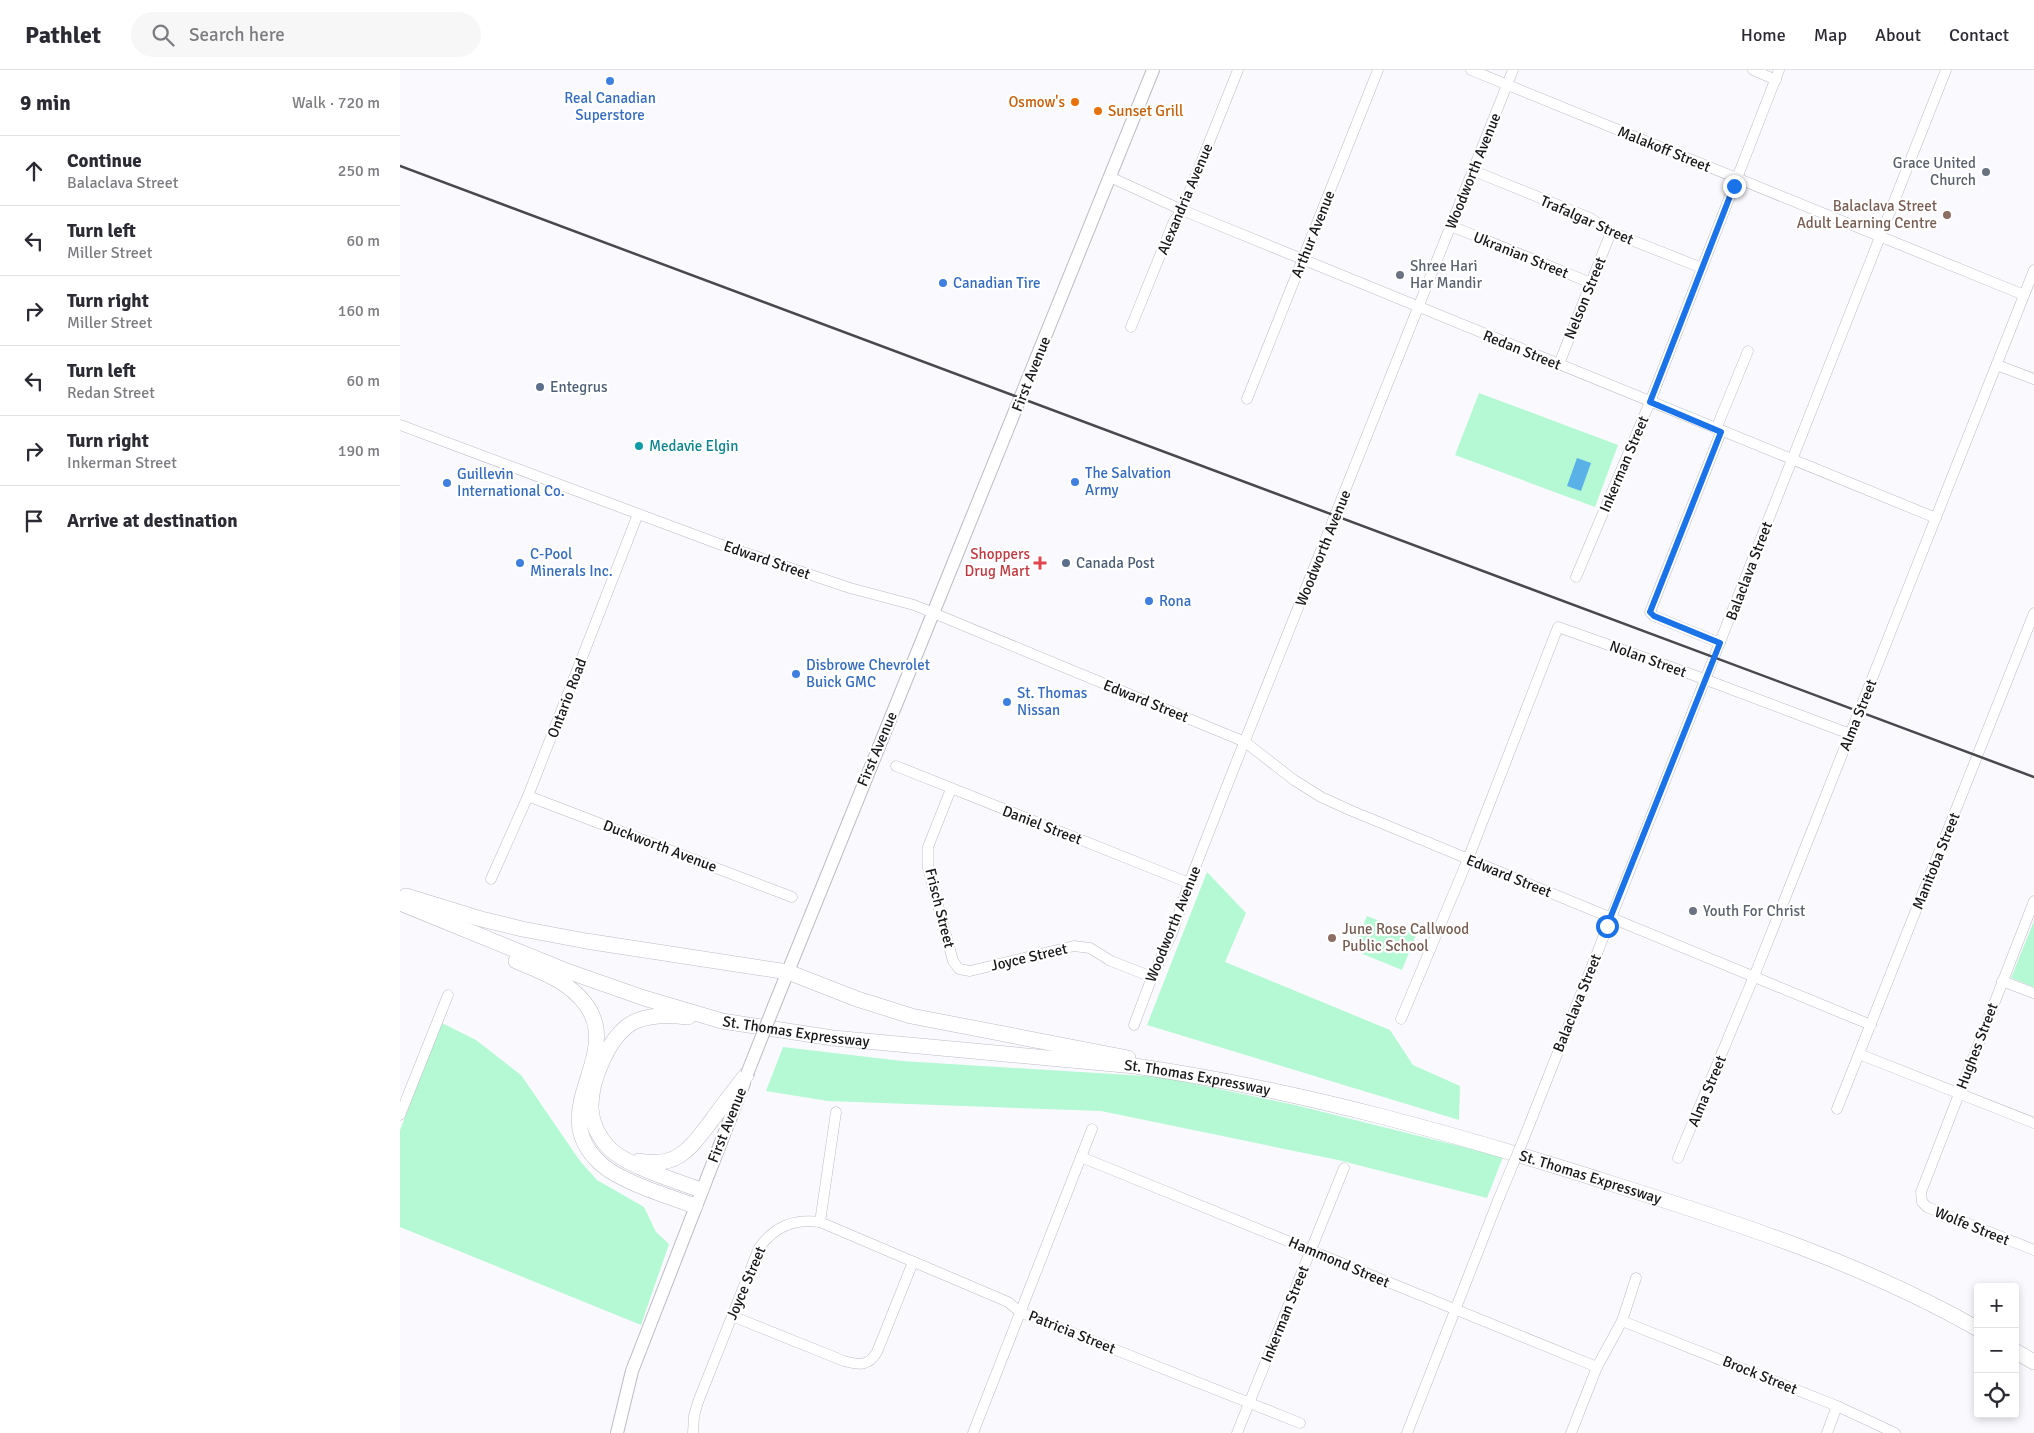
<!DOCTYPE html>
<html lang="en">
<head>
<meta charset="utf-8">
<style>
	body { margin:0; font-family:Signika,sans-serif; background:#f7f7f7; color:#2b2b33 }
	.controls { position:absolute; right:15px; bottom:15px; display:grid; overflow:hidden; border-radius:5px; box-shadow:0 2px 8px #0003 }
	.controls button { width:45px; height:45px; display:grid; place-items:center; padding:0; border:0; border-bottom:1px solid #e1e1e2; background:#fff; color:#2b2b33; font:25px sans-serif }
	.stop { position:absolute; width:15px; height:15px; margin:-11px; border:4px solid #1a73e8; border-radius:50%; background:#fff }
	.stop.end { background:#1a73e8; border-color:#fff; box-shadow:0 1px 5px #0008 }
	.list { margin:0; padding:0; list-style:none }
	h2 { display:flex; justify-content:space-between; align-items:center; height:65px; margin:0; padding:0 20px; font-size:21px }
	h2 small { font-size:16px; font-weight:400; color:#7c7c81 }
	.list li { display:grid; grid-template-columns:32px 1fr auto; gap:15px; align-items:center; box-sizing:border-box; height:70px; padding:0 20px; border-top:1px solid #e1e1e2 }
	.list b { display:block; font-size:19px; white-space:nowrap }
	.list p { margin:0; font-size:16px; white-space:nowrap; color:#7c7c81 }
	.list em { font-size:16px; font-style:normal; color:#7c7c81 }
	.icon { flex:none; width:28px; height:28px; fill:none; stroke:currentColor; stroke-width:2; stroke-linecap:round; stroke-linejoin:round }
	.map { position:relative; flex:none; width:1634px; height:1363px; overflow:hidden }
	header { display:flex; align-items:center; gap:30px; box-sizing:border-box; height:70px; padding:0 25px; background:#fff; border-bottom:1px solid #e1e1e2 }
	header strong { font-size:24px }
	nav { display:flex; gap:28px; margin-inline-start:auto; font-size:18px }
	.search { width:350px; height:45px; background:#f7f7f7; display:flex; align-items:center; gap:12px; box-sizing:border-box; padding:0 18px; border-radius:28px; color:#7c7c81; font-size:19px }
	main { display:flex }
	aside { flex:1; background:#fff }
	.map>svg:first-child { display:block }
</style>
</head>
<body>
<header>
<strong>Pathlet</strong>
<div class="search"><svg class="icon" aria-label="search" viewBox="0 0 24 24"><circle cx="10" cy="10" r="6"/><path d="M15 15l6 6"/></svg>Search here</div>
<nav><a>Home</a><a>Map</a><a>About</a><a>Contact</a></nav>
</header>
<main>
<aside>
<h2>9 min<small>Walk · 720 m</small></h2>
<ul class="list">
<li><svg class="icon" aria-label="ahead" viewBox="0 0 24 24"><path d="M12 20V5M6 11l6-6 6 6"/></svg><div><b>Continue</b><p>Balaclava Street</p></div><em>250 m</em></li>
<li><svg class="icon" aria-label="left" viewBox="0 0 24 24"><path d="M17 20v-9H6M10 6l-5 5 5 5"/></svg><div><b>Turn left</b><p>Miller Street</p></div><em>60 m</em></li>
<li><svg class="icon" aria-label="right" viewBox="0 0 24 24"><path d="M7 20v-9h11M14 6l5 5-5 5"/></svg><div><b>Turn right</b><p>Miller Street</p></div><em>160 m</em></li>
<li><svg class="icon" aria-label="left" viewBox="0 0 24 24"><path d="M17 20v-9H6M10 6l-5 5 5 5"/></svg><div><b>Turn left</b><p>Redan Street</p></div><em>60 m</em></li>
<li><svg class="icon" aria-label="right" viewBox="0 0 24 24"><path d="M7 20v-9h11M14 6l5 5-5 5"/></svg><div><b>Turn right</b><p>Inkerman Street</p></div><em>190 m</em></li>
<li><svg class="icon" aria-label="arrive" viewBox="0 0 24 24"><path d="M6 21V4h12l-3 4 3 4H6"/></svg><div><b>Arrive at destination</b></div></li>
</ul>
</aside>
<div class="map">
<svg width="1634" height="1363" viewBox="0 0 1634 1363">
	<rect width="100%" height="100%" fill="#fafafe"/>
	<!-- green -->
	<g fill="#b5f8d4">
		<polygon points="1079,323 1218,375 1195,437 1055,385"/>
		<polygon points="807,802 846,843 825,892 990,960 1013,995 1060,1016 1059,1050 747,955"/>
		<polygon points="967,846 1016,865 1002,900 953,880"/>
		<polygon points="1634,851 1634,917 1611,908"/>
		<polygon points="42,953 76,970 121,1005 180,1091 197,1110 244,1137 256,1162 269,1174 241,1255 0,1157 0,1060"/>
		<polygon points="383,977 502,991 762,1007 895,1035 1103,1087 1087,1128 938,1090 701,1041 428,1031 366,1021"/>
	</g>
	<!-- water -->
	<polygon fill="#59b1e8" points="1177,388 1191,393 1181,421 1167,416"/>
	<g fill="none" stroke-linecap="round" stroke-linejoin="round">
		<!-- minor casing -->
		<g stroke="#bbbbc5" stroke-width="11">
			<g id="minor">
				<polyline points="1071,0 1624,225"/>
				<polyline points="1353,0 1376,10"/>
				<polyline points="1074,101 1190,148 1211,162 1302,198"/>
				<polyline points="710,107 782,140 1536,448"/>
				<polyline points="1051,156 1191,213"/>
				<polyline points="731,257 774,151 782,140 838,0"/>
				<polyline points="1159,294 1211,162"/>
				<polyline points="1597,295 1634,309"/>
				<polyline points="847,329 978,0"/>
				<polyline points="0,355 319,474 450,518 514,535 845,672 894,710 921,727 952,741 1471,955"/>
				<polyline points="1316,359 1348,281"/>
				<polyline points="1176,507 1250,332 1379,0"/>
				<polyline points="1320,573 1254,546 1250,542 1321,362"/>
				<polyline points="496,696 789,813"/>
				<polyline points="551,719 528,777 528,798 553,891 559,899 570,901 674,876 690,878 711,891 752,907"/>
				<polyline points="128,726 392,827"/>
				<polyline points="91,809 128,726 238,444"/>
				<polyline points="1634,831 1521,1122 1522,1132 1527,1137 1634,1180"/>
				<polyline points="1602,911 1634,923"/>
				<polyline points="1001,949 1068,789 1158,557 1296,606 1450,664"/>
				<polyline points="734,955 752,907 773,861 789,813 834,698 1113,0"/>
				<polyline points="1459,984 1634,1053"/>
				<polyline points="1437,1039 1634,543"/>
				<polyline points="0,1045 48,925"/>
				<polyline points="1124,1068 1546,0"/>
				<polyline points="681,1087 1197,1297"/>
				<polyline points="1278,1088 1357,899 1634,200"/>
				<polyline points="420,1152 436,1042"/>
				<path d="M332 1246 444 1291C459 1295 468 1297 477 1282L513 1192"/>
				<polyline points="1222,1251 1437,1336 1495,1363"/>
				<path d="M293 1363 294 1346 298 1332 359 1178C375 1156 393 1149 420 1152L608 1232 620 1242 900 1353"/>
				<polyline points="573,1363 692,1059"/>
				<polyline points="837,1363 944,1098"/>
				<polyline points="1007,1363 1099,1128"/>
				<polyline points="1171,1363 1197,1297 1222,1251 1236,1208"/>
				<polyline points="1427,1363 1437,1336"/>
			</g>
		</g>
		<!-- major casing -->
		<g stroke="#bbbbc5" stroke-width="14">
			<g id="major">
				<path d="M374 936C499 624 628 312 753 0"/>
				<polyline points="217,1363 232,1301 344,1013"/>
			</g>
		</g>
		<!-- highway casing -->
		<g stroke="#bbbbc5" stroke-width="16">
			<g id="highway">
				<polyline points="6,826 81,849 122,859 186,871 388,902 457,929 511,946 728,988"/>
				<path id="s1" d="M0 833 164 900 244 928 322 951 433 968 735 996C900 1020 1060 1065 1219 1116 1341 1154 1466 1195 1578 1259"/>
				<path d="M116 891C132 898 150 904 164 914 248 972 135 1035 201 1094 221 1112 268 1126 295 1136"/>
				<path d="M288 947C271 945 252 944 236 951 209 963 190 1012 191 1039 192 1053 199 1067 208 1077 226 1096 276 1111 301 1120"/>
				<path d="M239 1091C278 1099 291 1077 312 1050 323 1035 335 1019 347 1004"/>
				<polyline points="1615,1281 1634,1292"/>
			</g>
		</g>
		<!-- minor -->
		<use href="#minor" stroke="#fff" stroke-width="10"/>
		<!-- major -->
		<use href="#major" stroke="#fff" stroke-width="12"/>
		<!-- highway -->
		<use href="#highway" stroke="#fff" stroke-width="15"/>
		<!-- rail -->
		<polyline stroke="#49494c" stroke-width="2.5" points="0,96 1634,707"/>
		<!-- minor-bridge casing -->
		<g stroke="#bbbbc5" stroke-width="11" stroke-linecap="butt">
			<polyline id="minor-bridge" points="1099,1128 1124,1068"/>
		</g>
		<!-- major-bridge casing -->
		<g stroke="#bbbbc5" stroke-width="14" stroke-linecap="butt">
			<polyline id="major-bridge" points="347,1004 374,936"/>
		</g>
		<!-- minor-bridge -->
		<use href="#minor-bridge" stroke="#fff" stroke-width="10"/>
		<!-- major-bridge -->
		<use href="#major-bridge" stroke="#fff" stroke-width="12"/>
	</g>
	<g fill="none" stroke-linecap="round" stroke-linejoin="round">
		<!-- route -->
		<polyline stroke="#1a73e8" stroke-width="6" points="1207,856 1320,573 1254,546 1250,542 1321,362 1250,332 1334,116"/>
	</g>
	<!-- markers -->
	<g fill="#3f7fe0" stroke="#fff" stroke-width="2">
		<circle cx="210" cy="11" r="5"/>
		<circle cx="543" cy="213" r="5"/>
		<circle cx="675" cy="412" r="5"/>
		<circle cx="47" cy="413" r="5"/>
		<circle cx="120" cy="493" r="5"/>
		<circle cx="749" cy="531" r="5"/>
		<circle cx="396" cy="604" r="5"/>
		<circle cx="607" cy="632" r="5"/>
	</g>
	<g fill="#e8710a" stroke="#fff" stroke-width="2">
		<circle cx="675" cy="32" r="5"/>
		<circle cx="698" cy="41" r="5"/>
	</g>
	<g fill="#6b7280" stroke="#fff" stroke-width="2">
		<circle cx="1586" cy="102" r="5"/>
		<circle cx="1000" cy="205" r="5"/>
		<circle cx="1293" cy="841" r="5"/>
	</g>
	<g fill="#8d6e63" stroke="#fff" stroke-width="2">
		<circle cx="1547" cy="145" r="5"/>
		<circle cx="932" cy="868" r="5"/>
	</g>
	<g fill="#5c6f8a" stroke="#fff" stroke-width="2">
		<circle cx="140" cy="317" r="5"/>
		<circle cx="666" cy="493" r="5"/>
	</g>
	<circle fill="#0f9aa8" stroke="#fff" stroke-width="2" cx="239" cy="376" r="5"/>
	<path fill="#e0444e" stroke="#fff" stroke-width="2" d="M637.5 485.5h5v5h5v5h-5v5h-5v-5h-5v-5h5z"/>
	<g text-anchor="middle" stroke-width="4.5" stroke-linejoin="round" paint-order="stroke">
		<!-- shop labels -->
		<g font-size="15" fill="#366cbe" stroke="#fff" text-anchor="start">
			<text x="210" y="33" text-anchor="middle">Real Canadian<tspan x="210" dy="17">Superstore</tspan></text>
			<text x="553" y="218">Canadian Tire</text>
			<text x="685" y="408">The Salvation<tspan x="685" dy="17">Army</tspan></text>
			<text x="57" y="409">Guillevin<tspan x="57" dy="17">International Co.</tspan></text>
			<text x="130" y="489">C-Pool<tspan x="130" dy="17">Minerals Inc.</tspan></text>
			<text x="759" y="536">Rona</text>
			<text x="406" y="600">Disbrowe Chevrolet<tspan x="406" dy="17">Buick GMC</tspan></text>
			<text x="617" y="628">St. Thomas<tspan x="617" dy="17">Nissan</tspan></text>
		</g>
		<!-- food labels -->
		<g font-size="15" fill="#c56008" stroke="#fff" text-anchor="end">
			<text x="665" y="37">Osmow's</text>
			<text x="708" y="46" text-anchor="start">Sunset Grill</text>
		</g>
		<!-- street labels -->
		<g font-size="15" fill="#17171a" stroke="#fff">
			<text transform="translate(1264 79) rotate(22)" y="5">Malakoff Street</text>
			<text transform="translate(1073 101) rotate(-68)" y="5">Woodworth Avenue</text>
			<text transform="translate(785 129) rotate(-67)" y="5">Alexandria Avenue</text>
			<text transform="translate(1187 150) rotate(24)" y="5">Trafalgar Street</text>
			<text transform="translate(913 164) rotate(-68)" y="5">Arthur Avenue</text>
			<text transform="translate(1121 185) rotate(22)" y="5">Ukranian Street</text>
			<text transform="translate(1185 228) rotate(-68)" y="5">Nelson Street</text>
			<text transform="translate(1122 280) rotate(22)" y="5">Redan Street</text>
			<text transform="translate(631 304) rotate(-68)" y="5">First Avenue</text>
			<text transform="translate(1224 394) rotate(-67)" y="5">Inkerman Street</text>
			<text transform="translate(923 478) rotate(-68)" y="5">Woodworth Avenue</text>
			<text transform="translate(367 490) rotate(19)" y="5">Edward Street</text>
			<text transform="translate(1349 501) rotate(-69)" y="5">Balaclava Street</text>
			<text transform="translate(1248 589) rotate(20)" y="5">Nolan Street</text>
			<text transform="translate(167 628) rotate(-69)" y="5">Ontario Road</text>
			<text transform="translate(746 631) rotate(22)" y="5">Edward Street</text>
			<text transform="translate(1458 645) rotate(-68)" y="5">Alma Street</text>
			<text transform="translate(477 679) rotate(-67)" y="5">First Avenue</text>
			<text transform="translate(642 755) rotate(21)" y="5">Daniel Street</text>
			<text transform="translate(260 776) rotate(21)" y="5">Duckworth Avenue</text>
			<text transform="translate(1536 791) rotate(-68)" y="5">Manitoba Street</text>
			<text transform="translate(1109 806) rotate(22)" y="5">Edward Street</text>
			<text transform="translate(540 838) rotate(76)" y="5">Frisch Street</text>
			<text transform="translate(773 854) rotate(-68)" y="5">Woodworth Avenue</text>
			<text transform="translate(629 887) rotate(-13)" y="5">Joyce Street</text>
			<text transform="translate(1177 933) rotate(-68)" y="5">Balaclava Street</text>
			<text dy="5" stroke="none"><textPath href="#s1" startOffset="418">St. Thomas Expressway</textPath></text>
			<text transform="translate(1577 976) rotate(-69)" y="5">Hughes Street</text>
			<text dy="5" stroke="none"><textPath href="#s1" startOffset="822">St. Thomas Expressway</textPath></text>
			<text transform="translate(1307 1021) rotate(-67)" y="5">Alma Street</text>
			<text transform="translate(327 1055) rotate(-68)" y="5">First Avenue</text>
			<text dy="5" stroke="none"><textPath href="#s1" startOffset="1228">St. Thomas Expressway</textPath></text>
			<text transform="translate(1572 1156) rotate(22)" y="5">Wolfe Street</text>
			<text transform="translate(939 1192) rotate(23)" y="5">Hammond Street</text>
			<text transform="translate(346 1213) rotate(-67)" y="5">Joyce Street</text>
			<text transform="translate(885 1244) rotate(-68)" y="5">Inkerman Street</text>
			<text transform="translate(672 1262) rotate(22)" y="5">Patricia Street</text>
			<text transform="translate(1360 1305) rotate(22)" y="5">Brock Street</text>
		</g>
		<!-- worship labels -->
		<g font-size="15" fill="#5b616d" stroke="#fff" text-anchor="start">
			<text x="1576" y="98" text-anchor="end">Grace United<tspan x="1576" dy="17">Church</tspan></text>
			<text x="1010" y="201">Shree Hari<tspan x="1010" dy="17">Har Mandir</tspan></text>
			<text x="1303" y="846">Youth For Christ</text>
		</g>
		<!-- education labels -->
		<g font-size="15" fill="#785e54" stroke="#fff" text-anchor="end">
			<text x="1537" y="141">Balaclava Street<tspan x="1537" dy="17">Adult Learning Centre</tspan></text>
			<text x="942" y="864" text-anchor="start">June Rose Callwood<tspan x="942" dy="17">Public School</tspan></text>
		</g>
		<!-- service labels -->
		<g font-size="15" fill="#4e5e75" stroke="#fff" text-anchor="start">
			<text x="150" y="322">Entegrus</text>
			<text x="676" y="498">Canada Post</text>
		</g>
		<!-- culture labels -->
		<g font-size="15" fill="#0d838f" stroke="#fff" text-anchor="start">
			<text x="249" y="381">Medavie Elgin</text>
		</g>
		<!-- health labels -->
		<g font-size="15" fill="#be3a42" stroke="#fff" text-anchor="end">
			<text x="630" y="489">Shoppers<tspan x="630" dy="17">Drug Mart</tspan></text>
		</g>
	</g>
</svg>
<div class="controls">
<button>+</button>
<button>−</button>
<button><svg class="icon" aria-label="locate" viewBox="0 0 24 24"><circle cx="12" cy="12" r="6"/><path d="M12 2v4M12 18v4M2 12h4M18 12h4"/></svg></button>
</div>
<div class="stop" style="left:1207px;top:856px"></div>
<div class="stop end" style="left:1334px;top:116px"></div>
</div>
</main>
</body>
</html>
